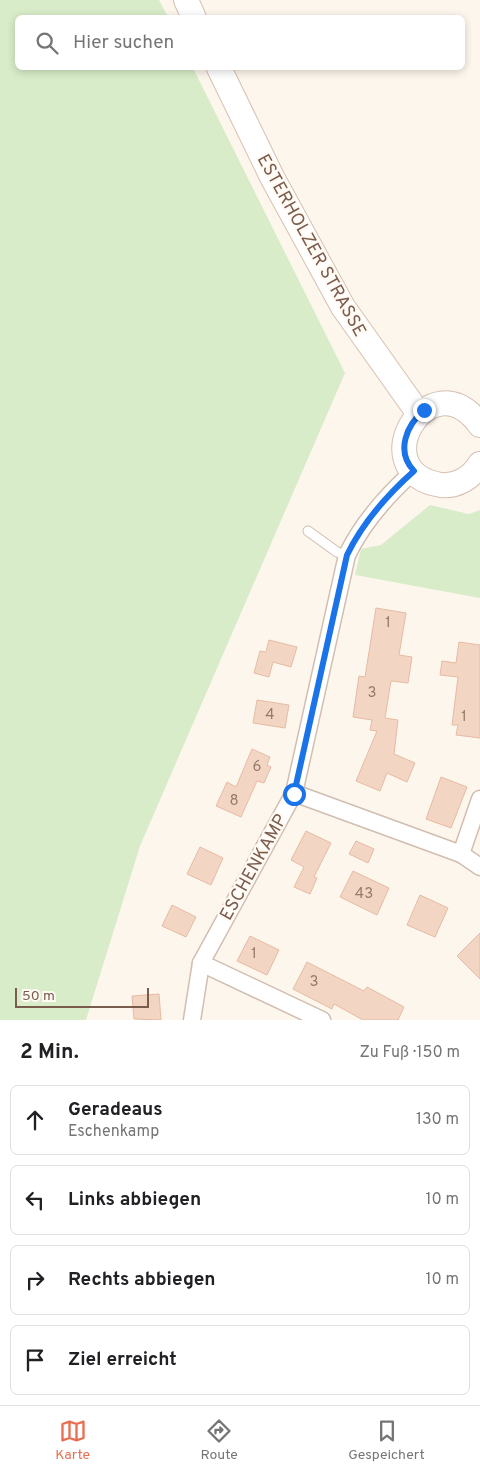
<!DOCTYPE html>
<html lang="de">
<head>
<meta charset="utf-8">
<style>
	body { margin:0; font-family:Overpass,sans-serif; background:#f6f6f6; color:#202124 }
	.scale { position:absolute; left:15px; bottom:12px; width:134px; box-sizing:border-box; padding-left:5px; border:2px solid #7a5c4d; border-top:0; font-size:14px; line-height:18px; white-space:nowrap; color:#7a5c4d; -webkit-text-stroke:4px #fffaf3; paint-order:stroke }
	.stop { position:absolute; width:15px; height:15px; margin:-11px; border:4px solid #1a73e8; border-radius:50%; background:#fff }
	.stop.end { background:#1a73e8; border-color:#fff; box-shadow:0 1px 5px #0008 }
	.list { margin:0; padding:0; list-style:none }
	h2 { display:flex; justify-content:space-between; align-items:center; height:65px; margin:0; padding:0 20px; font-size:21px }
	h2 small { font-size:16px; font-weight:400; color:#757577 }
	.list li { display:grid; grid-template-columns:32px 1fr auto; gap:15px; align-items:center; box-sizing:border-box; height:70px; margin:0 10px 10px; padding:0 10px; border:1px solid #e0e0e0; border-radius:8px }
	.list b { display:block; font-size:19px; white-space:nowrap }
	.list p { margin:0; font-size:16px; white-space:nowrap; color:#757577 }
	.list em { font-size:16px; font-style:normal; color:#757577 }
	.icon { flex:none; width:28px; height:28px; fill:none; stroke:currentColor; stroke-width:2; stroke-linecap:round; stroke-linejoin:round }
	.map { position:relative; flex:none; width:480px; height:1020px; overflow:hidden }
	.search { position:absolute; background:#fff; box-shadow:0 2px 8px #0003; left:15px; right:15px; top:15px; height:55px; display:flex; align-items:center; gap:12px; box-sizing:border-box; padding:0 18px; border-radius:8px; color:#757577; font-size:19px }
	.sheet { height:385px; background:#fff }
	nav { display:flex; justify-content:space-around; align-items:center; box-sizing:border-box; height:70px; border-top:1px solid #e0e0e0; background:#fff; font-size:14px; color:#757577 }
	nav a { display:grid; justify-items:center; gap:2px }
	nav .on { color:#e76f51 }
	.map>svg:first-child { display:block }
</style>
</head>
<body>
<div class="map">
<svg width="480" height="1020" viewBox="0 0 480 1020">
	<rect width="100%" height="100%" fill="#fdf6ec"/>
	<!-- green -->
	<g fill="#d8ecc9">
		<polygon points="0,0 159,0 168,17 18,18 18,68 193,68 345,373 140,846 86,1020 0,1020"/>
		<polygon points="430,505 469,514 480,510 480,598 355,575 361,549 381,545"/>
	</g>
	<!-- building -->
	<g fill="#f3d5c3" stroke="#e6bba3">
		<polygon points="376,608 406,613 399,655 412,657 408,683 391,681 385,718 398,720 394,754 415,763 407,782 387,773 380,791 356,781 377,731 370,730 372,720 353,717 359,676 365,677"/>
		<polygon points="269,640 297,647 291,667 273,662 269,677 254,673 260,651 266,652"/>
		<polygon points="459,642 480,645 480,738 456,735 458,725 452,725 458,677 440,675 442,661 456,663"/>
		<polygon points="257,700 289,705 285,728 253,723"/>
		<polygon points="252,749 270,757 267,765 271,767 264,783 257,781 241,817 216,806 227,782 236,787"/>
		<polygon points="441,777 467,787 451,828 426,819"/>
		<polygon points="306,831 331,843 314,877 317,878 310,894 294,887 304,867 291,860"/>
		<polygon points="356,841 374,849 368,863 349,854"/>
		<polygon points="200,847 223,858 211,885 187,874"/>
		<polygon points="353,871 389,888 377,915 340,897"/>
		<polygon points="420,895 448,908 435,937 407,925"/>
		<polygon points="172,905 196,917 186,937 162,926"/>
		<polygon points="480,933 480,979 457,956"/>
		<polygon points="250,936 279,950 267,975 237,961"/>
		<polygon points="307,962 364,991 367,987 404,1007 398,1020 363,1020 334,1004 332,1009 293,989"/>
		<polygon points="159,994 161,1020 134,1019 132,996"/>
	</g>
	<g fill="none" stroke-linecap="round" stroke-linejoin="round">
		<!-- lane casing -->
		<g stroke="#d1beb0" stroke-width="11">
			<polyline id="lane" points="308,531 337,552 347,555"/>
		</g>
		<!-- street casing -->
		<g stroke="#d1beb0" stroke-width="19">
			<g id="street">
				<polyline points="294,793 461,854 480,867"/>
				<polyline points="461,854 480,799"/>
				<polyline points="201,963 322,1020"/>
				<path d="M192 1020 201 963 294 793 347 555C363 522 387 495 414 471"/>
			</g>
		</g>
		<!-- secondary casing -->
		<g stroke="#d6c0b0" stroke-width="26">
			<g id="secondary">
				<polyline points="186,0 194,18"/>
				<polyline points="219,68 272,177 343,307 419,414"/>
				<path d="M480 425C429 356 361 473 441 485 457 487 472 477 480 464"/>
			</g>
		</g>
		<!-- lane -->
		<use href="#lane" stroke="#fff" stroke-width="9"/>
		<!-- street -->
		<use href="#street" stroke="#fff" stroke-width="16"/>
		<!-- secondary -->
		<use href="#secondary" stroke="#fff" stroke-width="24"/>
	</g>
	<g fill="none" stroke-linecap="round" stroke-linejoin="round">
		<!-- route -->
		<path stroke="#1a73e8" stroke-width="6" d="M294 794 347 555C363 522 387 495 414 471 395 451 407 425 424 410"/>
	</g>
	<g text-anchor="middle" stroke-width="4.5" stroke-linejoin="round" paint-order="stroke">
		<!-- number labels -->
		<g font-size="15" fill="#987a6a">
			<text x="388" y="627">1</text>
			<text x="372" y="697">3</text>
			<text x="270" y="719">4</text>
			<text x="464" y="721">1</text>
			<text x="257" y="771">6</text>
			<text x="234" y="805">8</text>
			<text x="364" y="898">43</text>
			<text x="254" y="958">1</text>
			<text x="314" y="986">3</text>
		</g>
		<!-- street labels -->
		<g font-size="18" fill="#7a5c4d" stroke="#fffaf3">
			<text transform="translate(312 245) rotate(61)" y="6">ESTERHOLZER STRASSE</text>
			<text transform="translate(253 867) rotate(-61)" y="6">ESCHENKAMP</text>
		</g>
	</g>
</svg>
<div class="scale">50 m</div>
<div class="stop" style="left:294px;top:794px"></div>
<div class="stop end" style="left:424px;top:410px"></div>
<div class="search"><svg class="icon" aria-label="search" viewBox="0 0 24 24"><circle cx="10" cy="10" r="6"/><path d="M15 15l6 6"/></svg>Hier suchen</div>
</div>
<section class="sheet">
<h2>2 Min.<small>Zu Fuß · 150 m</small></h2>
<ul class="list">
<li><svg class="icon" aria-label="ahead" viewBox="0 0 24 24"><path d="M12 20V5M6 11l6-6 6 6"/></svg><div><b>Geradeaus</b><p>Eschenkamp</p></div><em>130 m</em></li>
<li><svg class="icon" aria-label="left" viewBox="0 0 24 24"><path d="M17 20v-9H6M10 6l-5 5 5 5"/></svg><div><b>Links abbiegen</b></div><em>10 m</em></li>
<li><svg class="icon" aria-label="right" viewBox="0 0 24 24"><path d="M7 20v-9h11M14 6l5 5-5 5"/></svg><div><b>Rechts abbiegen</b></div><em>10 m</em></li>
<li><svg class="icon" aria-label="arrive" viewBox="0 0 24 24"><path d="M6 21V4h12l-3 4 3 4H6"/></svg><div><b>Ziel erreicht</b></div></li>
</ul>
</section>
<nav>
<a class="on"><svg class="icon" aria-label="map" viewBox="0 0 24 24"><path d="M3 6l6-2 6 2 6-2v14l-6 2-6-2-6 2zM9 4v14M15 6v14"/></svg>Karte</a>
<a><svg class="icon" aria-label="directions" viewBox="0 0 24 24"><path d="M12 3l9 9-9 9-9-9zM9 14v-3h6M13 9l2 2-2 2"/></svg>Route</a>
<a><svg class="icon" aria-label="saved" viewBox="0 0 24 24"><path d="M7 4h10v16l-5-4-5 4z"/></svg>Gespeichert</a>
</nav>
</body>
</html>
